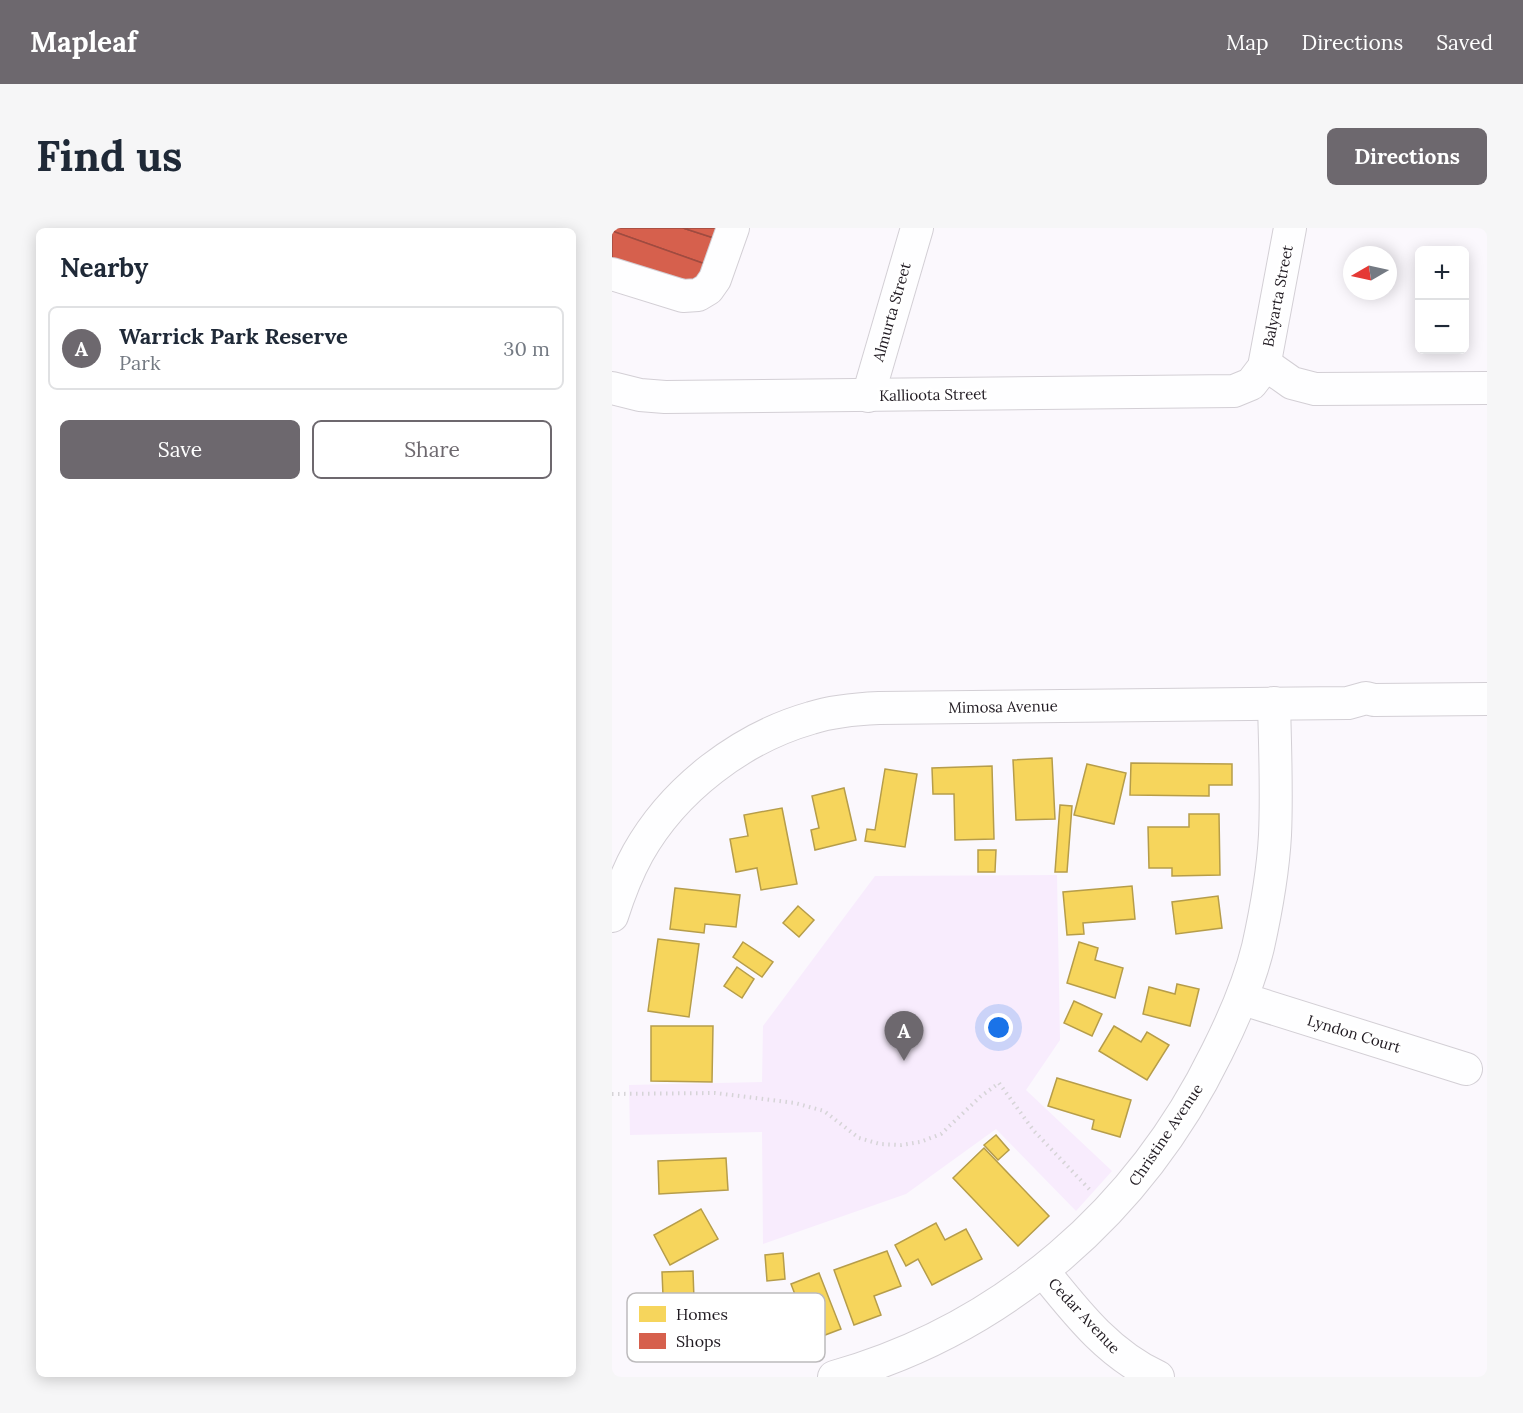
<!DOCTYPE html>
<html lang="en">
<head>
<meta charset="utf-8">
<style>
	body { margin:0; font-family:Lora,serif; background:#f6f6f7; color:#1f2937 }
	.controls { position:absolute; right:18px; top:18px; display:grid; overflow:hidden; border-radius:9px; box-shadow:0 3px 15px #0003 }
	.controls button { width:54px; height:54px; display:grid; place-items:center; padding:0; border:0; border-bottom:2px solid #e0e1e3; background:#fff; color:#1f2937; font:30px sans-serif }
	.compass { position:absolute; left:731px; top:18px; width:54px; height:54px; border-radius:50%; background:#fff; box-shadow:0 3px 15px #0003; rotate:261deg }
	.you { position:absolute; left:387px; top:800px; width:21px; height:21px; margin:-15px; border:4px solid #fff; border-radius:50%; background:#1a73e8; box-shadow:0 0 0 9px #1a73e833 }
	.badge { display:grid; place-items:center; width:39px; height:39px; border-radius:50%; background:#6d686e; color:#fff; font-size:20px; font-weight:700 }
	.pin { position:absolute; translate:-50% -50px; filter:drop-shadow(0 2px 3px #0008) }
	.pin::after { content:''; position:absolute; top:32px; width:21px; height:18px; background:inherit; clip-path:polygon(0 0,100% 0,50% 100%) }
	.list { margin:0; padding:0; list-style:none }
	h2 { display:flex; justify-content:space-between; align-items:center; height:78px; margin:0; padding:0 24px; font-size:26px }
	h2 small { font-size:20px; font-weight:400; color:#747a83 }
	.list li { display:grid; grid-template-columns:39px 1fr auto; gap:18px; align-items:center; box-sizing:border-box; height:84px; margin:0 12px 12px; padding:0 12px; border:2px solid #e0e1e3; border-radius:9px }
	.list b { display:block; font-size:22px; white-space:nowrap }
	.list p { margin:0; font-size:20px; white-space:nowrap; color:#747a83 }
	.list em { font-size:20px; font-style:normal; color:#747a83 }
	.actions { display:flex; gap:12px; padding:18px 24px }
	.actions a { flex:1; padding:14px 0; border:2px solid #6d686e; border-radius:9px; text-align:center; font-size:21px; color:#6d686e }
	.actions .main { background:#6d686e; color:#fff }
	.map { position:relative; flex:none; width:875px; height:1149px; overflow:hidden; border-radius:9px }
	header { display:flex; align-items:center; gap:36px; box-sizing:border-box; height:84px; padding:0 30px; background:#6d686e; color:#fff }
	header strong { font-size:28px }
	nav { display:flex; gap:33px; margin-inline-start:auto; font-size:21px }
	.intro { display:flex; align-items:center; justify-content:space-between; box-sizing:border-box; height:144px; padding:0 36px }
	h1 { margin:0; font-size:42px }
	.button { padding:15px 27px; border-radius:9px; background:#6d686e; color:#fff; font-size:21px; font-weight:700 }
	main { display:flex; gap:36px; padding:0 36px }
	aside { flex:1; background:#fff; border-radius:9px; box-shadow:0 3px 15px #0003 }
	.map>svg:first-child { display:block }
</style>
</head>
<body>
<header>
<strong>Mapleaf</strong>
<nav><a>Map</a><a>Directions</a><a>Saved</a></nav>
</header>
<div class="intro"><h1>Find us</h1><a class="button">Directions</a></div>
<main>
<aside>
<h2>Nearby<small></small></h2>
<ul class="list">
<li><span class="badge">A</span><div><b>Warrick Park Reserve</b><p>Park</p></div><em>30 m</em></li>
</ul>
<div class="actions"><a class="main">Save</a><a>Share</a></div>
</aside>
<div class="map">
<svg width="875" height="1149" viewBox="0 0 875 1149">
	<rect width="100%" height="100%" fill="#fbf8fd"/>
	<!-- green -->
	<polygon fill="#f8ecfd" points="445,647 448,812 414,862 500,943 464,983 384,901 294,966 151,1016 150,904 18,907 17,857 150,854 151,798 263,648"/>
	<!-- homes -->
	<g fill="#f6d55c" stroke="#b69d4a" stroke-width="1.5">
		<polygon points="440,530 443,591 404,592 401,532"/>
		<polygon points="519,535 620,536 620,557 597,557 597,568 518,567"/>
		<polygon points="475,536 514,545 502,596 462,587"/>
		<polygon points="380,538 382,611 343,612 342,566 321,566 320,540"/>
		<polygon points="273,541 305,546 293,619 253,613 255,601 263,602"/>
		<polygon points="232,560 244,612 203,622 199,602 207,600 200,568"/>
		<polygon points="448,577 460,578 455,644 443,644"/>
		<polygon points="170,580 185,656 149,662 145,640 124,644 118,611 136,608 132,587"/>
		<polygon points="577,586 607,586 608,647 560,648 560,640 537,640 536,599 577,599"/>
		<polygon points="366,622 384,622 383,644 366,644"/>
		<polygon points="520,658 523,691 471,695 472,706 455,707 451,664"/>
		<polygon points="63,660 128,667 124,699 93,696 92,705 58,701"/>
		<polygon points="606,668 610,700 564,706 560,674"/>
		<polygon points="186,678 202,692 187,709 171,695"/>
		<polygon points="46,711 87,716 77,789 36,783"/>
		<polygon points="131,714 161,734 150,749 121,729"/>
		<polygon points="467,714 486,720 483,732 511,740 503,770 455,755"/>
		<polygon points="125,739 142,751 130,770 112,758"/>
		<polygon points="565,756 587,761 578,798 531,786 537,759 563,766"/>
		<polygon points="462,773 490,786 480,808 452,795"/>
		<polygon points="39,798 101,798 100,854 39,853"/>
		<polygon points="502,798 529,814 535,804 557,817 535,852 487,823"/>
		<polygon points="445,850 519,872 508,909 480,901 482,892 436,878"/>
		<polygon points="384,907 397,922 386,932 372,917"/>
		<polygon points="372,920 437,988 406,1018 341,950"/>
		<polygon points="114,930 116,962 47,966 46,933"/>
		<polygon points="89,981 106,1011 58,1037 42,1007"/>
		<polygon points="324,995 333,1012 354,1001 370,1031 320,1057 306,1031 294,1038 283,1017"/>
		<polygon points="275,1023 289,1058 262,1068 269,1087 242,1097 222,1042"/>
		<polygon points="171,1025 173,1051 155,1053 153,1027"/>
		<polygon points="81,1043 84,1128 42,1130 40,1069 51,1068 50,1044"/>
		<polygon points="207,1045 229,1101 200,1112 197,1105 171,1115 164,1095 190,1085 179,1056"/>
	</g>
	<!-- shops -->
	<g fill="#d6604d" stroke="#9f4b40" stroke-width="1.5">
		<polygon points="1,0 71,0 105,11 96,37 0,3"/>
		<polygon points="71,0 108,0 105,11"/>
		<polygon points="0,3 96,37 92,46 73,55 0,30"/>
	</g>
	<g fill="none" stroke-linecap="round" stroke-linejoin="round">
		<!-- minor casing -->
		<g stroke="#d3cfd5" stroke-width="34">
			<g id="minor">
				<polyline points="0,46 71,68 86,67 96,61 103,51 121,0"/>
				<polyline points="653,136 680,155 703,161 875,160"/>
				<polyline points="0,160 28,167 53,169 622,163 639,156 652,139 678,0"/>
				<polyline points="256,168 305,0"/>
				<path d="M0 688C7 666 15 645 26 625 62 561 129 510 199 490 221 483 244 481 267 480L736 475 754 470 762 472 875 471"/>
				<polyline points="631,771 854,841"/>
				<path d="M431 1043C464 1084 496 1126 546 1149"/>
				<path d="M222 1149C392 1101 528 982 605 824 622 790 637 756 646 719 654 683 661 644 663 607 665 563 663 519 662 475"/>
			</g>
		</g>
		<!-- path -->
		<polyline stroke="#d6d4d7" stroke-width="4" stroke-dasharray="1.5 4.5" stroke-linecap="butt" points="0,866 103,865 183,875 212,883 247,910 268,916 289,917 308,914 329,906 368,869 387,855 422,903 479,963"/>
		<!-- minor -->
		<use href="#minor" stroke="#fefeff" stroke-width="32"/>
	</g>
	<g text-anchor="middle" stroke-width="6" stroke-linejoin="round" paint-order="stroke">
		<!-- street labels -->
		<g font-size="15" fill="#201a21" stroke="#fff">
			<text transform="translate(666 68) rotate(-79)" y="5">Balyarta Street</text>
			<text transform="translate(280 84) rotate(-74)" y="5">Almurta Street</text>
			<text transform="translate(321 167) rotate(-1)" y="5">Kallioota Street</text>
			<text transform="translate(391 479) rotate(-1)" y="5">Mimosa Avenue</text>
			<text transform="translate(742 806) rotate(17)" y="5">Lyndon Court</text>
			<text transform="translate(554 907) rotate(-56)" y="5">Christine Avenue</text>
			<text transform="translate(472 1088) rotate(47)" y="5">Cedar Avenue</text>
		</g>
	</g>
	<!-- legend -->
	<rect x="15" y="1065" width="198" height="69" rx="9" fill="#fff" stroke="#bcbabc" stroke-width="1.5"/>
	<rect x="27" y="1078" width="27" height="16" fill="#f6d55c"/>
	<rect x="27" y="1105" width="27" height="16" fill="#d6604d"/>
	<g font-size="16" fill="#201a21">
		<text x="64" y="1092">Homes</text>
		<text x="64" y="1119">Shops</text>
	</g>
</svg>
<div class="controls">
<button>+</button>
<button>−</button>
</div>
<svg class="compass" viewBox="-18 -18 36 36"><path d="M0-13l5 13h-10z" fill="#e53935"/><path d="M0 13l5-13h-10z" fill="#747a83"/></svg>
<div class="you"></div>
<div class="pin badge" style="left:292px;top:833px">A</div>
</div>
</main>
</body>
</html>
